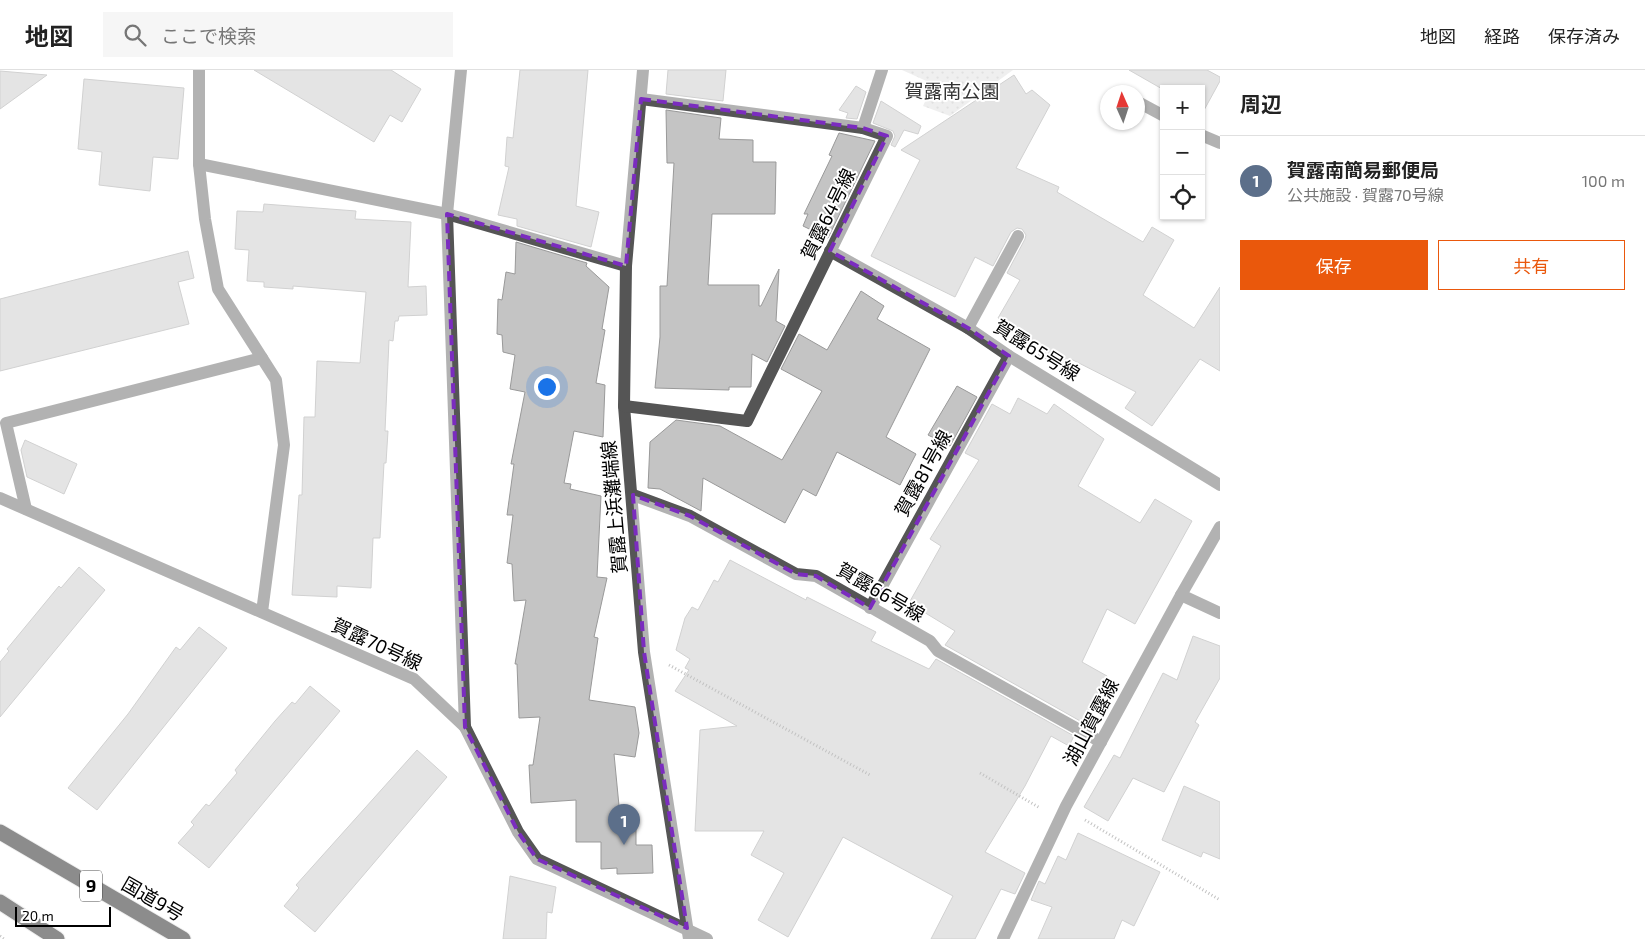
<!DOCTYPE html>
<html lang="ja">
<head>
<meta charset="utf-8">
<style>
	body { margin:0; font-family:"Exo 2","Noto Sans JP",sans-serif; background:#f6f6f6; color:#222 }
	.controls { position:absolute; right:15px; top:15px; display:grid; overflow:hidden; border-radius:0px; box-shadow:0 1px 4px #0004 }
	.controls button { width:45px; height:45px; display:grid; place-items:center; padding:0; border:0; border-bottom:1px solid #e0e0e0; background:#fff; color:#222; font:25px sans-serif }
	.compass { position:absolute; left:1100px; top:15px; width:45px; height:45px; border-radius:50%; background:#fff; box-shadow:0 1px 4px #0004; rotate:357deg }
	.scale { position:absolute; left:15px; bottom:12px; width:96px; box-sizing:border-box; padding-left:5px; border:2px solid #000; border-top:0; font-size:14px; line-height:18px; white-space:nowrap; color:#000; -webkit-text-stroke:4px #fff; paint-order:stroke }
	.you { position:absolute; left:546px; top:316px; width:18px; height:18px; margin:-12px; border:4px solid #fff; border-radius:50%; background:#1a73e8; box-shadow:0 0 0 8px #1a73e833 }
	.badge { display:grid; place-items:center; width:32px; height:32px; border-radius:50%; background:#ea580c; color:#fff; font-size:16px; font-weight:700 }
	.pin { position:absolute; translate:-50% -41px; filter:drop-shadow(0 1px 2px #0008) }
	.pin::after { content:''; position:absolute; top:26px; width:18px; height:15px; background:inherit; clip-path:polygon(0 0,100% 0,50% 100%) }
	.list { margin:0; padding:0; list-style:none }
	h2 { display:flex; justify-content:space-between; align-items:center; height:65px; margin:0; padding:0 20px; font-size:21px }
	h2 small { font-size:16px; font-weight:400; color:#767676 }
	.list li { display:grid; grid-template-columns:32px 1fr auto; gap:15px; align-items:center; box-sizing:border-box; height:90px; padding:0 20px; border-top:1px solid #e0e0e0 }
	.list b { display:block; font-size:19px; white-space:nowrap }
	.list p { margin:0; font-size:16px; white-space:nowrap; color:#767676 }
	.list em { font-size:16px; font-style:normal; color:#767676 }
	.actions { display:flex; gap:10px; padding:15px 20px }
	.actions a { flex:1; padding:11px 0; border:1px solid #ea580c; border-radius:0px; text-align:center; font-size:18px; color:#ea580c }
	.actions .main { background:#ea580c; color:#fff }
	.icon { flex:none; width:28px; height:28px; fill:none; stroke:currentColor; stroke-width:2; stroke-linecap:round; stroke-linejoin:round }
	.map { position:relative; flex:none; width:1220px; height:869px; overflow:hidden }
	header { display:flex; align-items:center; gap:30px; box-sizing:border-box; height:70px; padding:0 25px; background:#fff; border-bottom:1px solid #e0e0e0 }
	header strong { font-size:24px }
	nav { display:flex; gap:28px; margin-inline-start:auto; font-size:18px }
	.search { width:350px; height:45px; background:#f6f6f6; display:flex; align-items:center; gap:12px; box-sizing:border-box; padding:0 18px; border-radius:0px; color:#767676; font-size:19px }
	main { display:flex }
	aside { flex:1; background:#fff }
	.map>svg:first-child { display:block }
</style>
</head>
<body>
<header>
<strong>地図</strong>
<div class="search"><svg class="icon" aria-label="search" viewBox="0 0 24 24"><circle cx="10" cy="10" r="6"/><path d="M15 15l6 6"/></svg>ここで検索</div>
<nav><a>地図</a><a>経路</a><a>保存済み</a></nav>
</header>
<main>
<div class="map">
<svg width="1220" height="869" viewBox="0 0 1220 869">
	<defs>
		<pattern id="park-dots" width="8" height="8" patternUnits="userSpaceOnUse" patternTransform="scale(1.25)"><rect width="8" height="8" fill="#dcdcdc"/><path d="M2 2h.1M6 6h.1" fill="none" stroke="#bbb" stroke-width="1.8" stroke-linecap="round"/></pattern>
	</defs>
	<rect width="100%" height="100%" fill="#fff"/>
	<!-- park -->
	<polygon fill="url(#park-dots)" points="902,0 1013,0 950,46 923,36 933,14"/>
	<!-- building -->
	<g fill="#c4c4c4" stroke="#999">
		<polygon points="254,0 391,0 421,19 402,52 390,45 374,72"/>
		<polygon points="520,0 588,0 576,136 599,142 591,177 517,156 517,149 498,145 509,97 505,96 507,67 513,68"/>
		<polygon points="668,0 726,0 723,31 666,24"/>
		<polygon points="1129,0 1207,0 1220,7 1220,11 1203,42 1201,41 1201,19 1164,20"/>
		<polygon points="0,1 47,5 0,39"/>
		<polygon points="1014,5 1026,24 1032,20 1050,35 1016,98 1059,117 1057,122 1143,172 1152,157 1174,170 1143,225 1194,258 1220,217 1220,301 1200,289 1152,356 1125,338 1136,322 1069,288 1064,298 1038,285 1043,276 998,248 1020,210 1007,203 1025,169 1026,165 1022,159 1017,158 1011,162 993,196 975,187 955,227 871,186 920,90 901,80"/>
		<polygon points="84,9 184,18 178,89 153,87 150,121 99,115 102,82 78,79"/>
		<polygon points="856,16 866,22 857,49 846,48 848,43 839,40"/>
		<polygon points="881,31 921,56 918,64 904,60 895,77 891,75 895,66 893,61 873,53"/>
		<polygon points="666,40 721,48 719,69 753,70 753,92 776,92 775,144 712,144 708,215 759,215 759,236 761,236 779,199 776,251 785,256 767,292 752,284 751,317 729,317 729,320 655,318 660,267 660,216 667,216 674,93 667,93"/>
		<polygon points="839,63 875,71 828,168 803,156 808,144 804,144 832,86 829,85"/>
		<polygon points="264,134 356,141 355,149 411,152 408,217 426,216 427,245 399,246 398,251 395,251 393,271 389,270 385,361 388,361 386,393 384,393 380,468 373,468 371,518 337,516 337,527 292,525 299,425 302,425 304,347 315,347 317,291 360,293 366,222 293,216 293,219 264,217 264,212 247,211 249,180 235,179 237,141 263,142"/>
		<polygon points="516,172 587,193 586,196 609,217 602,259 605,260 596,313 605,315 603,367 574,361 564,413 571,414 570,419 601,426 597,507 607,508 594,567 598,568 589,630 635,637 639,663 635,687 614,684 620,746 636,746 636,775 652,775 653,803 617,804 617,798 601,799 601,772 576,772 576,730 531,733 529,695 533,695 540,647 519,648 517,594 515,594 526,530 514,531 512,494 507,493 513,445 507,445 514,394 511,394 525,322 510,319 515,285 503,282 502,265 497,264 498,229 502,230 506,202 515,204"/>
		<polygon points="188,181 194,208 178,212 189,254 0,301 0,229"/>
		<polygon points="861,221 884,236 877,249 930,279 886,367 916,384 900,415 837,382 816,426 803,419 785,453 703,408 701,441 660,419 648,418 650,372 676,350 720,356 782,390 822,321 781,299 799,264 827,280"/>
		<polygon points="957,316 977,327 950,376 928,365"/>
		<polygon points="1018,328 1047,344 1054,334 1104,369 1078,416 1140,453 1155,429 1192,451 1135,554 1107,539 1082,592 1107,606 1082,652 945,575 955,561 909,533 941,476 930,469 979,390 965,383 992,334 1010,344"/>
		<polygon points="25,370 77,394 64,424 27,407 21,380"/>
		<polygon points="730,490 806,530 807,527 876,562 871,571 929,599 936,589 1074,666 1069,676 1051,666 1025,716 985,782 1025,803 1015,824 1001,819 975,869 931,869 953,826 843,767 788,867 758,850 784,803 751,785 764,761 695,761 700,660 737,656 675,621 689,600 685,598 690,589 676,580 685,548 692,537 698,540 714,510 718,512"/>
		<polygon points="79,497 105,520 0,647 0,592 9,581 7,579 59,516 61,518"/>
		<polygon points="199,557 227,578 97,740 68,718 128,644 176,577 180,580"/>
		<polygon points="1193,566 1220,576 1220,608 1195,652 1199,655 1164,722 1133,708 1108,751 1084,737 1114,685 1120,688 1163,603 1177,610"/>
		<polygon points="310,616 340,641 209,798 178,773 194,755 191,752 206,734 209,736 237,703 235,700 275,651 292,632 295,634"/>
		<polygon points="417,680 447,707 315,862 284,836 299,818 296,815"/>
		<polygon points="1184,716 1220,732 1220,789 1203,782 1201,787 1162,770"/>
		<polygon points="1078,763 1160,802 1134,856 1122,850 1114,869 1038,869 1052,837 1031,830 1039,811 1045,814 1058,786 1066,790"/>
		<polygon points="510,806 556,817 552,843 547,842 546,869 503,869"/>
	</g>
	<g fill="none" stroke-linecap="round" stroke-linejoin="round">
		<!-- highway casing -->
		<g stroke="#dbdbdb" stroke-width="17">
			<g id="highway">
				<polyline points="0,762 183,869"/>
				<polyline points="0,832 57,869"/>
			</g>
		</g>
		<!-- path -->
		<g stroke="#777" stroke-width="3" stroke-dasharray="1 2.5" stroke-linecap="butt">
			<polyline points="669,595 870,705"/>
			<polyline points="980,703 1040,738"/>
			<polyline points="1085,750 1220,830"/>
			<polyline points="0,866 4,869"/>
		</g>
		<!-- minor -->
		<g stroke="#555" stroke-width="12">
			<polyline points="199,0 199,94 447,144 626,196"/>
			<polyline points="461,0 447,144 465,657"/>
			<polyline points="643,0 626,196 624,336 644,582 689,869"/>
			<polyline points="1138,32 1164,46"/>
			<polyline points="863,58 882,0"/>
			<polyline points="1201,65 1220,73"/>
			<polyline points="199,94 205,149 218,219 276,310 284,375 262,542"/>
			<polyline points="830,181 968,258 1009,286 1220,415"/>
			<polyline points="968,258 1018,166"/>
			<polyline points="624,336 747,351 887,66 863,58 641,29"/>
			<polyline points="633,425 690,446 796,504 816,506 930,571 938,581 1101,672"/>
			<polyline points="0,428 414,609 465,657 518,762 537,789 707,869"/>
			<polyline points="26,439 6,353 262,288"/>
			<polyline points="1181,525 1220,543"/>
			<polyline points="870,538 1009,286"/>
			<polyline points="1003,869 1066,736 1181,525 1220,457"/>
		</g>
		<!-- highway -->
		<use href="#highway" stroke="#000" stroke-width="15"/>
	</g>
	<!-- marked area -->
	<path d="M0 0H1220V869H0ZM641 29 863 58 887 66 830 181 968 258 1009 286 870 538 816 506 796 504 690 446 633 425 644 582 687 858 537 789 518 762 465 657 447 144 626 196Z" fill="#fff" fill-opacity=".55" fill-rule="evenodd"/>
	<path fill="none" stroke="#7b2cbf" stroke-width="4" stroke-dasharray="10 6" stroke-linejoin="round" d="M641 29 863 58 887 66 830 181 968 258 1009 286 870 538 816 506 796 504 690 446 633 425 644 582 687 858 537 789 518 762 465 657 447 144 626 196Z"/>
	<g text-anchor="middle" stroke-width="4" stroke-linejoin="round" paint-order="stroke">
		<!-- shield labels -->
		<rect fill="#fff" stroke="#4c4c4c" stroke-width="1" x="80" y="800.5" width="22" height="31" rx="4"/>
		<g font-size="18" font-weight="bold" fill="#000">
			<text x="91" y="822">9</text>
		</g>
		<!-- park labels -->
		<g font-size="19" fill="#333" stroke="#fff">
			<text x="952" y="28">賀露南公園</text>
		</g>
		<!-- street labels -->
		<g font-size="19" fill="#000" stroke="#fff">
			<text transform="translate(828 144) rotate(-64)" y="7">賀露64号線</text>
			<text transform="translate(1037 280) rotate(32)" y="7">賀露65号線</text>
			<text transform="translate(923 403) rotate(-61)" y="7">賀露81号線</text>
			<text transform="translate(614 437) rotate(-95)" y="7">賀露上浜灘端線</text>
			<text transform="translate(881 522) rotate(30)" y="7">賀露66号線</text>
			<text transform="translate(377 574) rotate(25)" y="7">賀露70号線</text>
			<text transform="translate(1091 652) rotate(-62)" y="7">湖山賀露線</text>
			<text transform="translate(153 829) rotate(30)" y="7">国道9号</text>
		</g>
	</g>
</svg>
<div class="controls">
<button>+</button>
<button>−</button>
<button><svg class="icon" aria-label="locate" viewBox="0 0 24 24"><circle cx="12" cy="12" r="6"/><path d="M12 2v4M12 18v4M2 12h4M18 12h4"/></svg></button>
</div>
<svg class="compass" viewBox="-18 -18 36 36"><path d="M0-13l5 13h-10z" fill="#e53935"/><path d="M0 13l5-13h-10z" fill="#767676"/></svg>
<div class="scale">20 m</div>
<div class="you"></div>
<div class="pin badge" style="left:624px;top:775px;background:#5c6f8a">1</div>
</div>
<aside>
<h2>周辺<small></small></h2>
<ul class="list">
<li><span class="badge" style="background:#5c6f8a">1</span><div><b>賀露南簡易郵便局</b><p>公共施設 · 賀露70号線</p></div><em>100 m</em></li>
</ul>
<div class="actions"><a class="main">保存</a><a>共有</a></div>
</aside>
</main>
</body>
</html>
